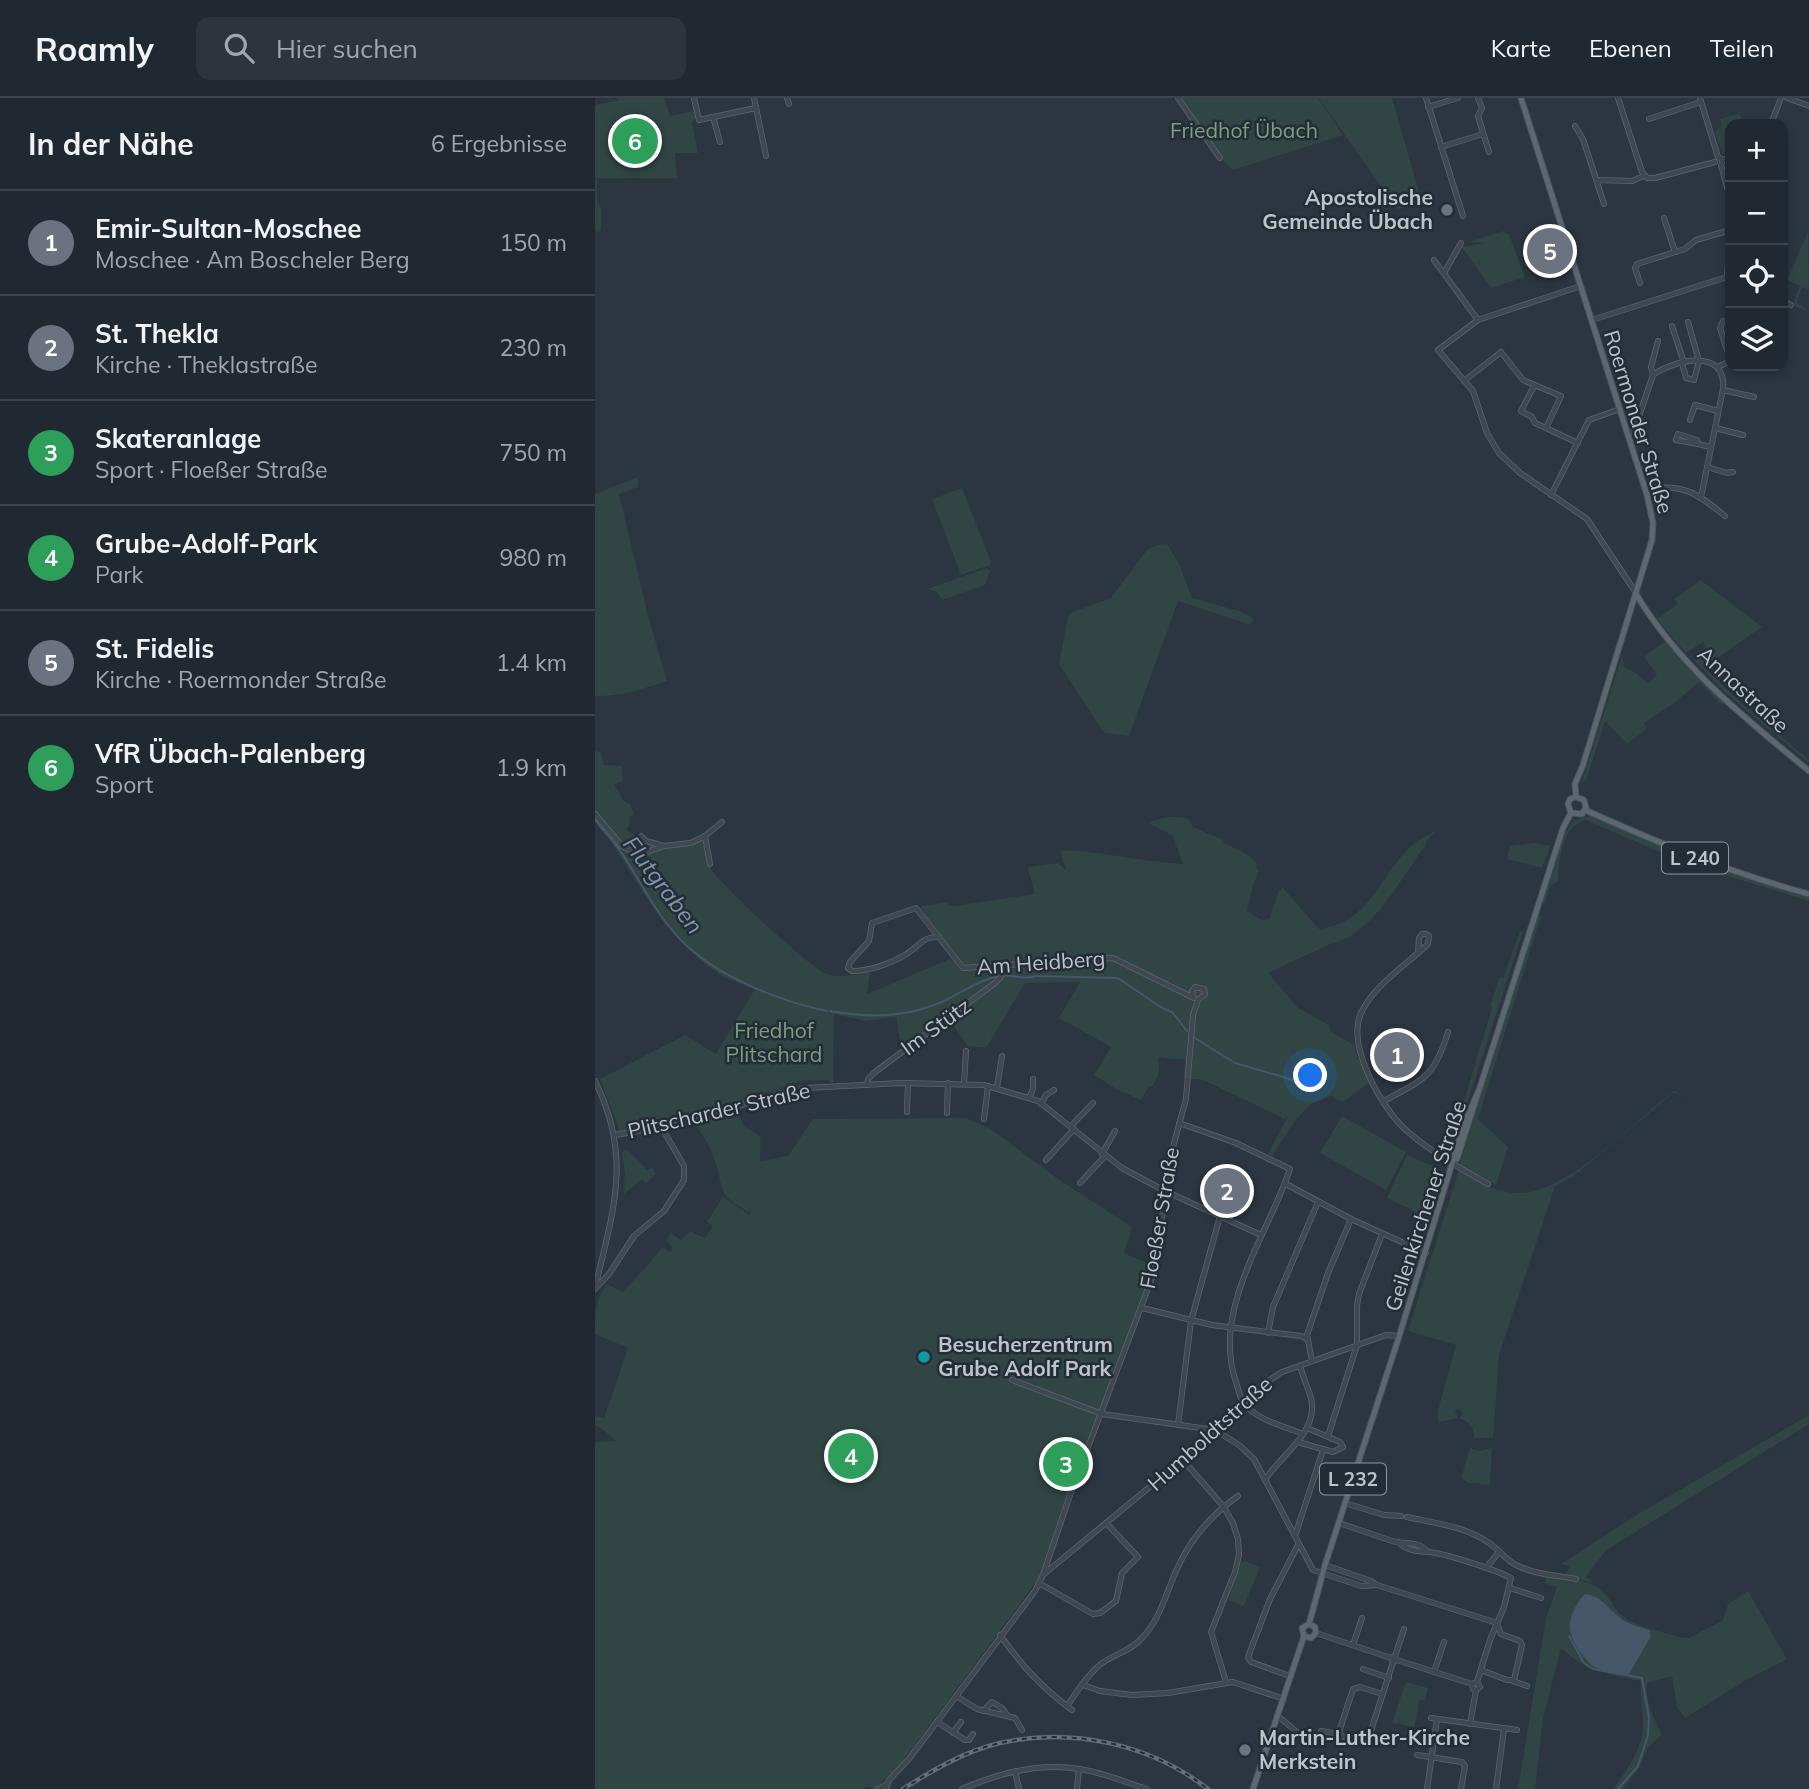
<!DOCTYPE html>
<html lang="de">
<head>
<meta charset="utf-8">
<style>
	body { margin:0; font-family:Mulish,sans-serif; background:#2d343d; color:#f1f3f6 }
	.controls { position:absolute; right:21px; top:21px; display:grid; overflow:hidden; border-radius:14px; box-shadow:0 4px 10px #0003 }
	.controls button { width:63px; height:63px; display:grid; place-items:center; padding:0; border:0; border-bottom:2px solid #3d444d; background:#202831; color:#f1f3f6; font:35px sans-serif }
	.you { position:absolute; left:716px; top:978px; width:24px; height:24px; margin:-18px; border:5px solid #fff; border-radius:50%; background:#1a73e8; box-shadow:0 0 0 10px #1a73e833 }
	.badge { display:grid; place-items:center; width:46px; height:46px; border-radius:50%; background:#9fc4ed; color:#fff; font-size:23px; font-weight:700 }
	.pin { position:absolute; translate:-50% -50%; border:4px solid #fff; box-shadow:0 2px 7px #0006 }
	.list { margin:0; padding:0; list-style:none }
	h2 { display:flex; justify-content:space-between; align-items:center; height:91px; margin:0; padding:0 28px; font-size:30px }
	h2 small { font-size:23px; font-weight:400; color:#a2a6ab }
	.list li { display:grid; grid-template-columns:46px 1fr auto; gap:21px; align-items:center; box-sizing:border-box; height:105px; padding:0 28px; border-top:2px solid #3d444d }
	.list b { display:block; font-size:26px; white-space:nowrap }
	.list p { margin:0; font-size:23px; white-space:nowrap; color:#a2a6ab }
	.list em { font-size:23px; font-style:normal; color:#a2a6ab }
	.icon { flex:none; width:38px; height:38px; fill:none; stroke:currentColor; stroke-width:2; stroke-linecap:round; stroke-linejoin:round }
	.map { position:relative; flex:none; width:1214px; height:1691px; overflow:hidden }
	header { display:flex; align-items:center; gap:42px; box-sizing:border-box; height:98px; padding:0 35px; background:#202831; border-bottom:2px solid #3d444d }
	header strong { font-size:33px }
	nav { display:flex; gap:38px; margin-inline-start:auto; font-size:24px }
	.search { width:490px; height:63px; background:#2d343d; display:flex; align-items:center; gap:18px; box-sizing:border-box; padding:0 24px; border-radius:14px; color:#a2a6ab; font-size:26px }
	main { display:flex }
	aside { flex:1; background:#202831 }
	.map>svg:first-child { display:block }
</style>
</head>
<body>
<header>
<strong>Roamly</strong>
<div class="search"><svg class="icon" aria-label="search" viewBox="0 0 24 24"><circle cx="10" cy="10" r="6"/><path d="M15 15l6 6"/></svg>Hier suchen</div>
<nav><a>Karte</a><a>Ebenen</a><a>Teilen</a></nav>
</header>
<main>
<aside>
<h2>In der Nähe<small>6 Ergebnisse</small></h2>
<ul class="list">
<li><span class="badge" style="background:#6b7280">1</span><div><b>Emir-Sultan-Moschee</b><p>Moschee · Am Boscheler Berg</p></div><em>150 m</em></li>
<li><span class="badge" style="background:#6b7280">2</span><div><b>St. Thekla</b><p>Kirche · Theklastraße</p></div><em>230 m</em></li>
<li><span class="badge" style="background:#2e9e5b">3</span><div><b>Skateranlage</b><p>Sport · Floeßer Straße</p></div><em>750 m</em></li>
<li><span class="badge" style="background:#2e9e5b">4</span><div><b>Grube-Adolf-Park</b><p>Park</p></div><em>980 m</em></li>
<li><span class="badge" style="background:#6b7280">5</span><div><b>St. Fidelis</b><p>Kirche · Roermonder Straße</p></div><em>1.4 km</em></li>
<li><span class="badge" style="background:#2e9e5b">6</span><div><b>VfR Übach-Palenberg</b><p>Sport</p></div><em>1.9 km</em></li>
</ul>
</aside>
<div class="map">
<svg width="1214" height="1691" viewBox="0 0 1214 1691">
	<rect width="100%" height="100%" fill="#2b3641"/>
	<!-- green -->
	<g fill="#304544">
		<polygon points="21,0 69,0 75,18 99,13 101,20 97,25 103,55 80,55 82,80 2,80 2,103 6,110 6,132 2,135 0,131 0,7 25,2"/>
		<polygon points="586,0 723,0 748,37 638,72 625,59"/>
		<polygon points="724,0 797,0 827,105 802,111"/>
		<polygon points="1144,15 1147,21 1158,26 1135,26 1135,56 1127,56 1120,34 1127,28 1125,21"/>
		<polygon points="908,133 914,137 930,179 896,190 867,149 889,145 874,144"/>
		<polygon points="1213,134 1214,192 1207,189 1202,204 1214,214 1198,207 1205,188 1192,182"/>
		<path d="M43 379V389L24 396 53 518 72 583C47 591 26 599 0 598V396Z"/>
		<polygon points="367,390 396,464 395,467 366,477 337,401"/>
		<polygon points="572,446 584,466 597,500 644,513 658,520 656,527 583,503 534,638 509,635 464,566 473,518 478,514 516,500 552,452 563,447"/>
		<polygon points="392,470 395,473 390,487 347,502 342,494 332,491"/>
		<polygon points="1106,482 1167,529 1109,569 1145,604 1214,662 1214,665 1130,594 1099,562 1113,551 1108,544 1091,555 1062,521 1083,506 1079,501"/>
		<polygon points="1072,542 1132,607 1125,605 1104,584 1079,605 1049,625 1051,631 1032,646 1010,623 992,680 988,684 989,696 987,684 1027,558 1029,569 1041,575 1053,586 1062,576 1049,559"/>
		<path d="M0 653 6 654 9 667 27 668 28 683 19 686 28 702 36 707 39 717 35 718 34 728 31 732 55 745H82L85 749 93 748 110 739C112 750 110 761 116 771 125 786 217 872 232 876 246 881 260 876 275 874L272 896 355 861 357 863 361 861 326 810 328 808 352 804 354 808H360L440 796 433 771 434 769 463 765 471 772 465 752C507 753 547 764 588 766L578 738 554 725C564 719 581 717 593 721L598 729 628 742 629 745C645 753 648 752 662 765L661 769 664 773 658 787 652 813 667 822 674 821 684 792 686 793 687 789 724 831C786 825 788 751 842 733L831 743 830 749C824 755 822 760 817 767 795 798 773 838 733 847L673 875 703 910 734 927 735 933 759 947 763 961 775 984 748 1004 736 998 716 1006 699 1024 677 1058 673 1056 693 1018H691L690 1021 608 982 589 980 590 962 563 959 564 976 557 989 554 988 546 1002 521 991 499 977 516 949 464 920 485 884 430 885 391 950 373 948 352 919 307 952 301 919 271 923 239 916 238 986 232 982 206 983 96 1021 69 1027 25 1033 5 981 90 937 121 956 160 891C150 887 139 884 129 879 79 849 47 793 17 745L21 742 0 714Z"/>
		<path d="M995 718C1069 749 1137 777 1214 799V803L1090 765 991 722C966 727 964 764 963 783L955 788 950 806 947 805 969 737 978 723Z"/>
		<polygon points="940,745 955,748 947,770 912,761 915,748"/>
		<polygon points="943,817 946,818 883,1021 913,1049 901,1087 864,1068"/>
		<polygon points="925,833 928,834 866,1024 863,1023 897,910 895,908 905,878 908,880"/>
		<path d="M1079 993 1084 995 1089 1005 1083 995H1078L979 1078 960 1088 904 1257 898 1340H879C880 1329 874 1324 864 1320L868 1316 865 1311 860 1313 863 1320 844 1324 842 1316 861 1247 813 1233 864 1072C883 1083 901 1095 923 1095 973 1096 1040 1022 1079 993Z"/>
		<path d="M141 1012 149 1028 166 1039 165 1063 193 1058 218 1021 371 1020 396 1031 463 1081 537 1129 529 1155 559 1168V1173L472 1398 445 1479 305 1667 279 1691 272 1688 268 1691H0V1344L21 1343 6 1330 0 1327V1318L9 1320 33 1250 0 1236C0 1216 0 1201 12 1186L28 1194 52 1168 67 1149 76 1154 78 1149 71 1142 76 1135 86 1142 95 1133 110 1140 118 1128 112 1124 128 1099 155 1117V1114C119 1097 130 1088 118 1058 115 1047 108 1038 102 1029V1024Z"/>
		<polygon points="747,1018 811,1054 791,1092 725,1055"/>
		<polygon points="31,1051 52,1072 57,1069 61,1076 51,1085 47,1081 29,1096 30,1077 27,1054"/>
		<polygon points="812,1057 844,1071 837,1091 840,1107 835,1121 819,1116 819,1113 792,1100"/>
		<polygon points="1214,1317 1214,1326 1010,1453 991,1478 998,1485 970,1478 975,1468 966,1466 1040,1418"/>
		<polygon points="875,1350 884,1353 897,1350 895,1387 874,1385 866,1380"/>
		<polygon points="647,1462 665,1469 649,1508 633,1502"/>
		<path d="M952 1479C971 1480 995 1481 1009 1495 1017 1503 1020 1513 1030 1520 1046 1530 1069 1534 1087 1540H1094L1128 1522 1133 1506 1153 1493 1192 1561 1153 1581 1090 1620 1082 1609 1077 1578 1052 1585C1050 1604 1059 1620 1067 1637L1053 1649 1045 1669 1028 1691H1018C1034 1669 1049 1650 1048 1621 1047 1608 1045 1596 1046 1583 1012 1576 992 1574 966 1550L948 1621 940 1691H923L951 1520 962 1489 950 1485Z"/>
		<polygon points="811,1584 833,1590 830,1603 825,1601 819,1629 797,1625"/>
	</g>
	<!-- water -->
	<path fill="#455769" d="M990 1496C1008 1498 1013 1512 1028 1522 1035 1527 1047 1529 1055 1533V1540L1034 1576C1023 1575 1010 1575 1000 1569 990 1564 977 1544 975 1532 973 1521 982 1503 990 1496Z"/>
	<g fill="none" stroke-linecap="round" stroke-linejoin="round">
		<!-- stream -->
		<g stroke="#455769" stroke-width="2">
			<path d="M0 722C10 735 22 747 30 760 48 788 64 821 88 844 123 879 184 903 232 913"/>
			<path d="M235 913C274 920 312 920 349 903 367 894 384 882 404 878 416 875 428 883 441 878L523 880 564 908 578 915 592 933"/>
			<polyline points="600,940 640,965 692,980 715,990"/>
			<polyline points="974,1538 989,1565 998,1571 1047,1580 1054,1620 1053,1637 1043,1668 1023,1691"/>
		</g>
		<!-- minor casing -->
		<g stroke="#5d666e" stroke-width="6">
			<g id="minor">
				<polyline points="99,0 104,22 161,10"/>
				<polyline points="159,0 171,58"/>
				<polyline points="192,0 194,6"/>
				<polyline points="583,0 625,60"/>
				<polyline points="831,0 868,118"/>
				<polyline points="883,0 887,10 883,18 894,54"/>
				<polyline points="1023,0 1047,74 1052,80 1060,80 1120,64"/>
				<polyline points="1105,0 1123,59 1128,62 1126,67 1135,101"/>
				<polyline points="1192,0 1214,8"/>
				<polyline points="833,9 863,0"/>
				<polyline points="118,19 125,44"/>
				<polyline points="1054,21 1106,4"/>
				<polyline points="1176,26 1186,0"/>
				<polyline points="980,28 988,41 1009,106"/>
				<polyline points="846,49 888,36"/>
				<polyline points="1128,62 1135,60"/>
				<polyline points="1002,82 1037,83 1049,78"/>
				<polyline points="1069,120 1080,154"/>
				<polyline points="839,162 883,222"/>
				<polyline points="849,175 866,145"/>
				<polyline points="1132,179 1135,136"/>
				<polyline points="1045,185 1040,170 1042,166 1090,151 1101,142 1135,132"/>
				<polyline points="986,188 883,222 843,252 878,293 892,335 904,355 925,375 992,421 1041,495"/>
				<polyline points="1188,203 1196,207"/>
				<polyline points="997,222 1119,183 1132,179 1135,180"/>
				<polyline points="1128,223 1125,230 1135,261"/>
				<polyline points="1093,224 1104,263"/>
				<polyline points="1077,228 1089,265"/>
				<polyline points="1087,265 1091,280 1099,282 1104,263"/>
				<polyline points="1123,269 1135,263"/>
				<polyline points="1058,277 1056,269 1063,243"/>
				<polyline points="869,283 906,254 928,282 966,298 951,330"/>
				<polyline points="939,288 926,313 937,319 940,325 983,345"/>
				<polyline points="1128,292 1159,299"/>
				<polyline points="1095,322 1100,307 1123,313"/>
				<polyline points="1120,330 1148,337"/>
				<path d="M1033 335 1039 333 1058 277C1079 262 1132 249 1128 291L1106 399"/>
				<polyline points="1103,346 1081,342 1083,336 1102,342 1103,346 1116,349"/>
				<polyline points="1112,369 1132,375 1138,374"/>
				<path d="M1050 391C1088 385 1102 395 1130 418"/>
				<polyline points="956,397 994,322 1025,311"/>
				<polyline points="0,716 27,748 40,755 49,755 69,748 96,745 110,738 127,724"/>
				<polyline points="46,738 51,743 69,748"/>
				<polyline points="110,738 115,766"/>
				<path d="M344 839C327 838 324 849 310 857 295 866 274 873 257 873L253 870 255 864 274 843 277 825 321 810 368 870 518 860 599 900"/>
				<path d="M823 855 824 840 827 836H831L834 838 833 846C811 867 779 887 766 915 751 948 787 1011 812 1033 837 1055 865 1070 893 1086"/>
				<path d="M0 983C38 1059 18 1113 0 1190"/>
				<polyline points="369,986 371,953"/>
				<polyline points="272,987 273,981 280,974 400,885 405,880 410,868"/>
				<polyline points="402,989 407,958"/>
				<polyline points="434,1000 438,991 438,981"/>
				<path d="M789 1003C829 981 839 980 853 934"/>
				<polyline points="446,1006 451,997 459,992"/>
				<polyline points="312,1014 313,985"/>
				<polyline points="352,1015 353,985"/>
				<polyline points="389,1021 393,988"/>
				<path d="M584 1025 641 1045 695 1071C673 1137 616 1212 641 1284 644 1294 646 1305 655 1312 670 1324 691 1329 708 1336"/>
				<polyline points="476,1028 498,1005"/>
				<polyline points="20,1037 89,1025 182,996 211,990 306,985 389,987 443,1003 527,1070 570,1093 666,1137"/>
				<polyline points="507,1056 520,1033"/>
				<polyline points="451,1062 479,1031"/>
				<polyline points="485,1085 510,1058"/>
				<polyline points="691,1086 756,1121 831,1155"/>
				<polyline points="0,1191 14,1176 39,1138 69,1113 89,1082 89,1068 67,1030"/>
				<polyline points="547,1210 617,1227 706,1238 712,1241"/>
				<polyline points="673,1235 678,1209 723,1104"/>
				<polyline points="717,1263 712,1237 733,1175 756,1121"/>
				<polyline points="417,1282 507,1316 620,1332 644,1347 659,1361 718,1472 766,1488 782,1487"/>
				<polyline points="583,1327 596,1223 625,1118"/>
				<polyline points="733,1338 762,1247 762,1208 764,1196 787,1136"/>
				<polyline points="703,1344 738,1354 748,1349 745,1344 712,1330"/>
				<polyline points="588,1362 628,1408 638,1425 643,1441 644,1457 640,1474 616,1534 631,1584"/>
				<path d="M670 1382C686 1356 724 1335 716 1300 713 1290 708 1279 705 1268"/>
				<polyline points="750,1405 789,1417 806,1418"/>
				<path d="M812 1419C839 1425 870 1428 894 1445 905 1452 911 1463 923 1468 943 1477 961 1477 981 1481"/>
				<path d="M744 1425C762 1431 779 1437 797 1443 809 1447 823 1442 832 1453"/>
				<polyline points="700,1438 728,1352"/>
				<path d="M803 1444C812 1453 822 1453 833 1454 846 1454 904 1473 916 1480L909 1509 895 1542 882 1584"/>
				<polyline points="730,1467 776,1483 782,1487 902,1525"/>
				<polyline points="891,1470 904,1454"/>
				<polyline points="449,1476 602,1350 658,1293 687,1274 791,1237 804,1238"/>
				<polyline points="444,1485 498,1516 505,1515 521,1503 527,1475 543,1459 512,1426"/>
				<polyline points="915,1490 946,1500"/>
				<polyline points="721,1535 796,1560 798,1564 802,1562 800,1558 796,1560"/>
				<path d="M405 1537C429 1570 445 1588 477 1612"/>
				<polyline points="758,1547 767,1520"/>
				<polyline points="800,1558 809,1531"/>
				<polyline points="802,1562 877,1586 882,1584 885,1589 881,1592 878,1591 877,1586"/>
				<polyline points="768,1571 794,1580"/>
				<polyline points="886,1572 912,1582 919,1582 927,1547 925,1543 906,1536 902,1526"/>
				<polyline points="839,1574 849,1544"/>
				<polyline points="695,1578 656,1564 653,1559 675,1501 703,1447"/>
				<polyline points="918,1583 932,1588"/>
				<polyline points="488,1587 505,1593 537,1597 573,1595 638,1584 689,1601"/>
				<polyline points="787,1596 765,1589 758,1591 744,1634 746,1638 768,1644 773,1642 798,1564"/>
				<polyline points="361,1598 382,1611 420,1620 427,1632"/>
				<path d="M472 1608C482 1594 492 1577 506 1566 519 1556 536 1553 547 1540 565 1521 571 1496 581 1473 594 1443 616 1417 643 1398"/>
				<polyline points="388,1613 397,1604 407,1610 413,1618"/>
				<polyline points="683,1618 703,1635"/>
				<polyline points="836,1620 922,1632"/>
				<polyline points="342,1624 370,1642 374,1642 378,1636"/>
				<polyline points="875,1626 881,1592"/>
				<polyline points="726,1633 744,1636"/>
				<polyline points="358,1635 366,1624"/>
				<polyline points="822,1657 867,1664 870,1668 866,1691"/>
				<polyline points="420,1673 424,1691"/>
				<polyline points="283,1691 292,1686"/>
				<polyline points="291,1691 294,1682 314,1661 440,1493 448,1477 476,1394 560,1172 575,1060 591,1001 598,917 603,902 610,896 609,891 600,889 597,893 598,899"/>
				<path d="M367 1691C404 1675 444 1664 484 1671 507 1674 530 1684 552 1691"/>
				<polyline points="482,1691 484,1671"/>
				<polyline points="832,1691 842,1621"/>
				<polyline points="901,1691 909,1631"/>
			</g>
		</g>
		<!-- major casing -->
		<g stroke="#48515a" stroke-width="7">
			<g id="major">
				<polyline points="926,0 1052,397 1058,425 1057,442 988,667 980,686 981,699"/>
				<path d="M1041 496C1084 568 1151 621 1214 673"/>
				<path d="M990 712C1064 745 1136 775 1214 796"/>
				<polyline points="976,715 987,716 991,710 989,702 981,699"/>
				<polyline points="976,715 973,706 975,701 981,699"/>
				<polyline points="862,1061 968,730 976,715"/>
				<polyline points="714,1526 730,1467 802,1245 869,1027 883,994"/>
				<polyline points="709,1538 716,1540 721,1535 720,1529 714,1526"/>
				<polyline points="658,1691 709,1538 707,1530 714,1526"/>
			</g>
		</g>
		<!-- minor -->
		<use href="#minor" stroke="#3f4851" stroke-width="4.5"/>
		<!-- major -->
		<use href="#major" stroke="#5d6770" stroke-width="5"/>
		<!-- rail casing -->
		<g stroke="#636e79" stroke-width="4.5">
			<path id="rail" d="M308 1691C338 1672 370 1653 405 1645 477 1629 555 1646 613 1691"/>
		</g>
		<!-- rail -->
		<use href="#rail" stroke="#232d36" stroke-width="2" stroke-dasharray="5" stroke-linecap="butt"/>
	</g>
	<!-- markers -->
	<g fill="#6b7280" stroke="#232d36" stroke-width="2.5">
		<circle cx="852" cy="112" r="7"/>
		<circle cx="650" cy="1652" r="7"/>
	</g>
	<circle fill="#0f9aa8" stroke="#232d36" stroke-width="2.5" cx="329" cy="1259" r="7"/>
	<g text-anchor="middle" stroke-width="5" stroke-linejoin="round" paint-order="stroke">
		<!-- shield labels -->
		<g fill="#232d36" stroke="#8e969e" stroke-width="2">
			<rect x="1067" y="744.5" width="66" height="31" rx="5"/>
			<rect x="725" y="1365.5" width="66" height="31" rx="5"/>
		</g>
		<g font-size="19" font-weight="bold" fill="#bcc3cb">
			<text x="1100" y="767">L 240</text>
			<text x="758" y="1388">L 232</text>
		</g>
		<!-- park labels -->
		<g font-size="21" fill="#7d9e82" stroke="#232d36">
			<text x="649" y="40">Friedhof Übach</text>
			<text x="179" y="940">Friedhof<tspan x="179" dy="24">Plitschard</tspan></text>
		</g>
		<!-- poi labels -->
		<g font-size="21" font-weight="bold" fill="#bcc3cb" stroke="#232d36" text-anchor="start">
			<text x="838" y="107" text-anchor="end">Apostolische<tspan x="838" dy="24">Gemeinde Übach</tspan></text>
			<text x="343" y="1254">Besucherzentrum<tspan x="343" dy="24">Grube Adolf Park</tspan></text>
			<text x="664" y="1647">Martin-Luther-Kirche<tspan x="664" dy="24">Merkstein</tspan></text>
		</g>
		<!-- street labels -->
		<g font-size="21" fill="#bcc3cb" stroke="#232d36">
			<text transform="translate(1043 324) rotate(73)" y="7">Roermonder Straße</text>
			<text transform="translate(1148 592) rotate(43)" y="7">Annastraße</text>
			<text transform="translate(446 865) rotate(-4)" y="7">Am Heidberg</text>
			<text transform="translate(341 929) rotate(-36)" y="7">Im Stütz</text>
			<text transform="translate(124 1013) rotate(-13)" y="7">Plitscharder Straße</text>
			<text transform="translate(831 1108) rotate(-72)" y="7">Geilenkirchener Straße</text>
			<text transform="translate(565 1120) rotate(-80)" y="7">Floeßer Straße</text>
			<text transform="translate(615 1336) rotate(-42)" y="7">Humboldtstraße</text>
		</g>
		<!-- water labels -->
		<g font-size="23" font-style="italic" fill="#8196aa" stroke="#232d36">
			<text transform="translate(68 787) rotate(53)" y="8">Flutgraben</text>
		</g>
	</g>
</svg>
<div class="controls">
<button>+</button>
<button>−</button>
<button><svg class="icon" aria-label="locate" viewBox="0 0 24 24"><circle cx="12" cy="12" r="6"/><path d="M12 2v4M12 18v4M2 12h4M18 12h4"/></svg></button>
<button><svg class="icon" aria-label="layers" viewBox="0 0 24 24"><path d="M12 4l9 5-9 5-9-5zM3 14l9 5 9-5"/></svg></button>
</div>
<div class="you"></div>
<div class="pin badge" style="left:802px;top:957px;background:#6b7280">1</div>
<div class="pin badge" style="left:632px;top:1093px;background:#6b7280">2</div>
<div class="pin badge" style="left:471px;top:1366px;background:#2e9e5b">3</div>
<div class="pin badge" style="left:256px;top:1358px;background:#2e9e5b">4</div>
<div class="pin badge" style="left:955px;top:153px;background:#6b7280">5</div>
<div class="pin badge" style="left:40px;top:43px;background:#2e9e5b">6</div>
</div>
</main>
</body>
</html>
